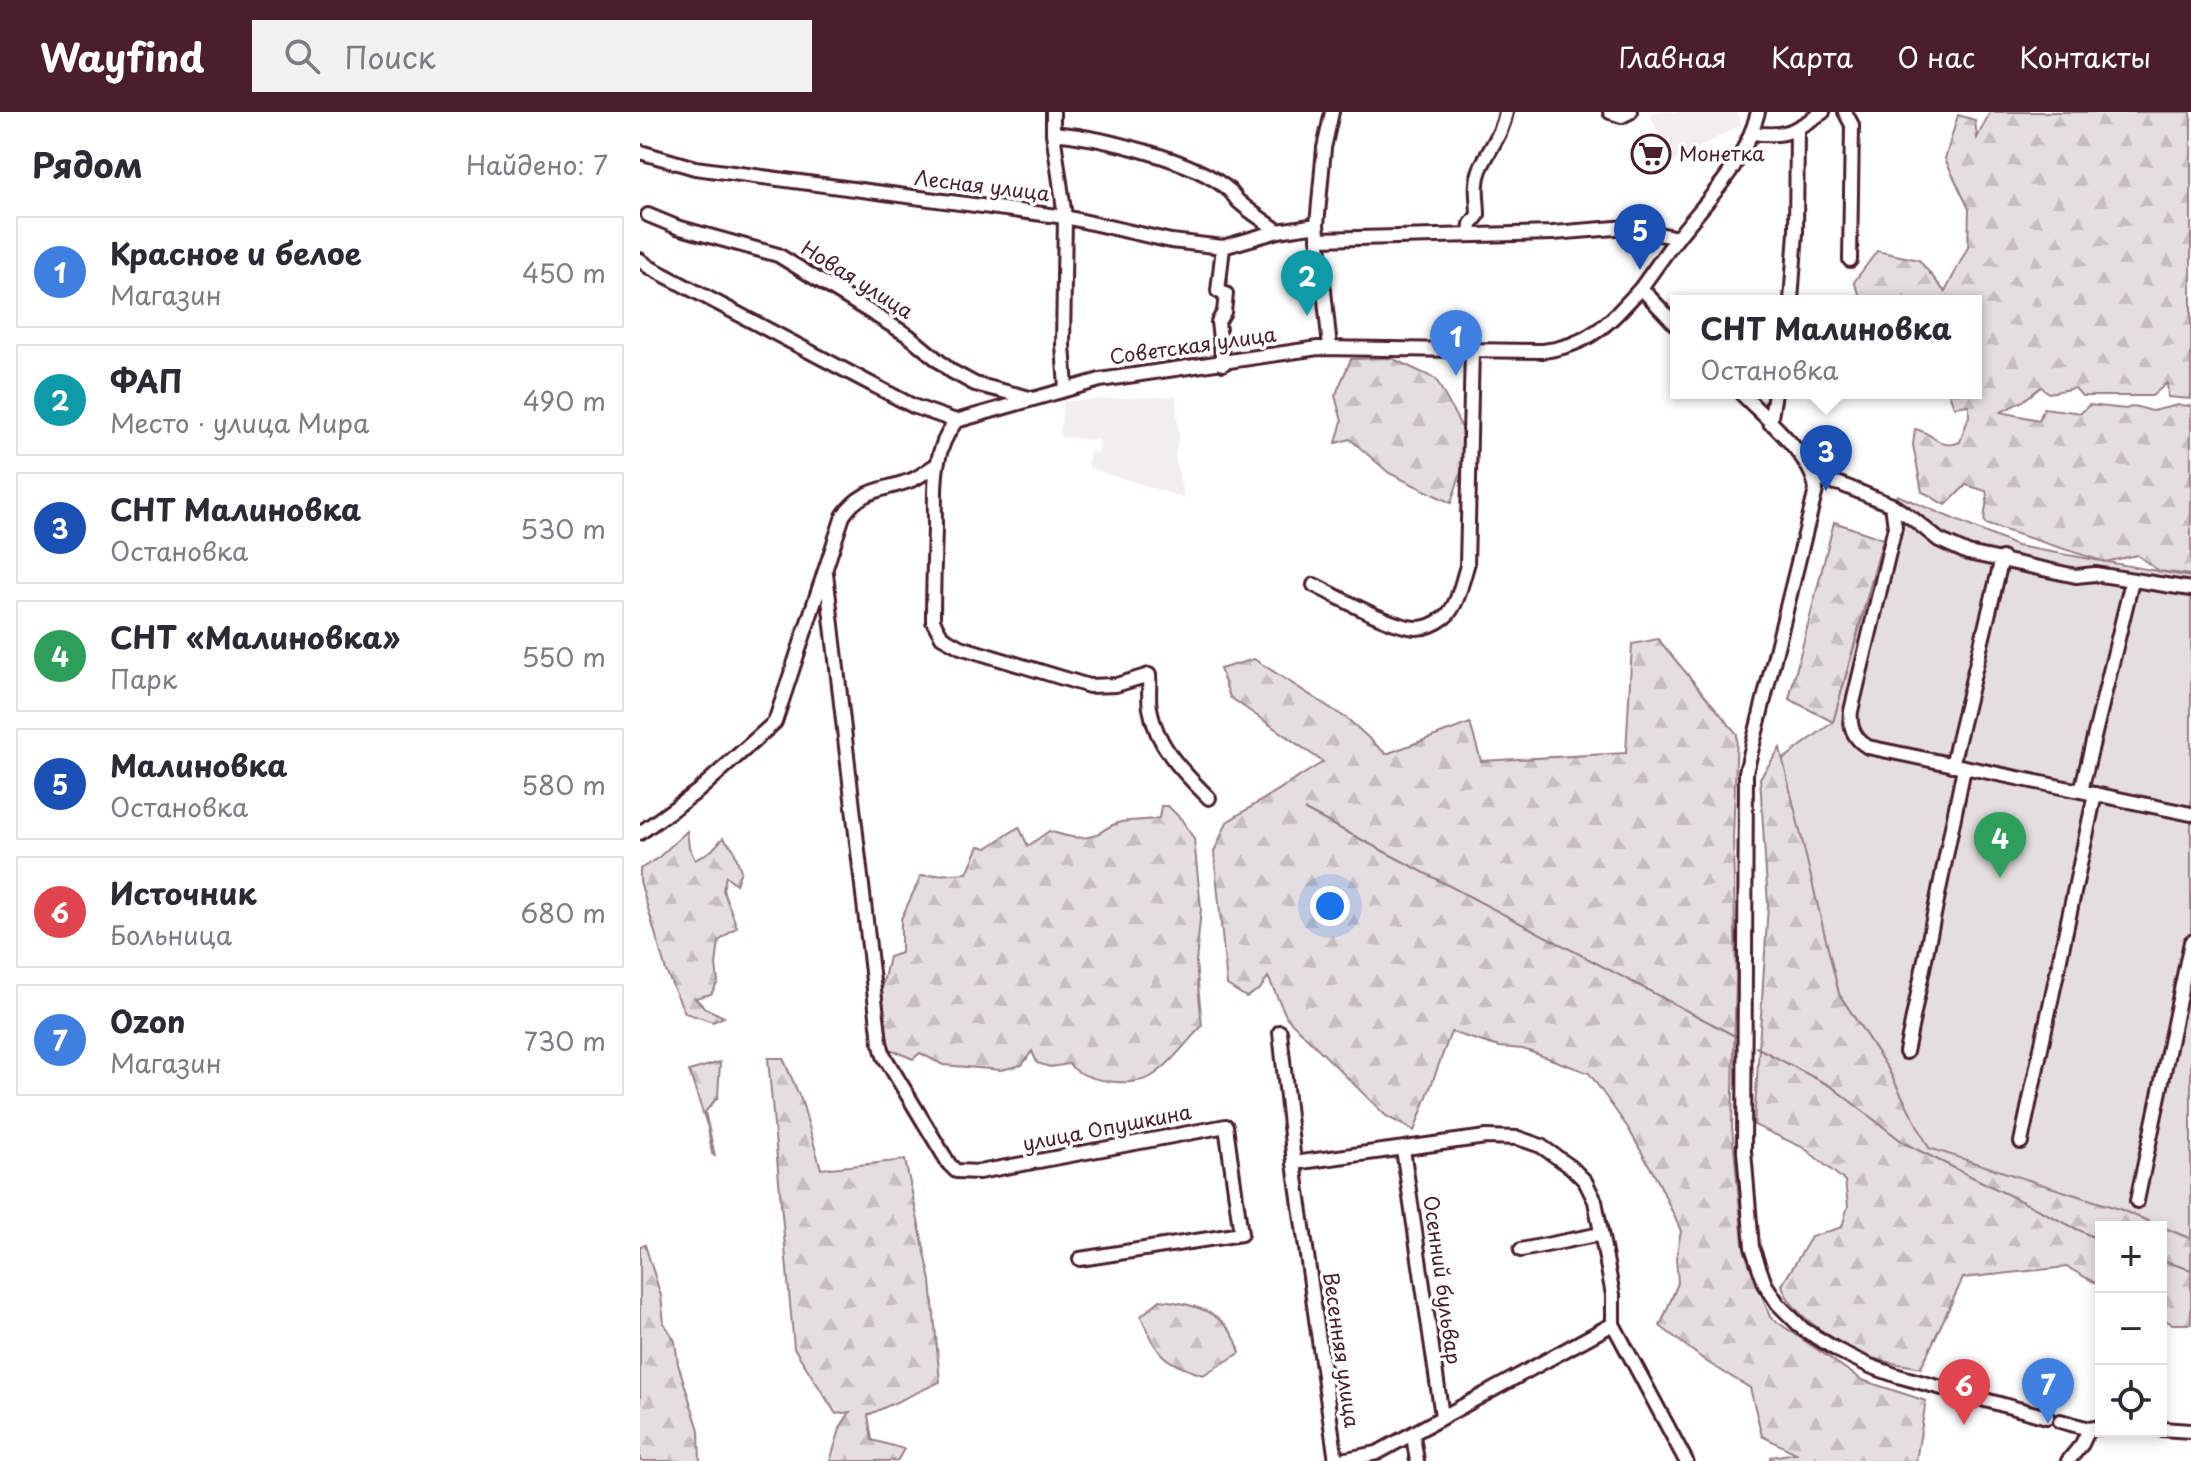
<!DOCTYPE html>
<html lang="ru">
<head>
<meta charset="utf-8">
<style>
	body { margin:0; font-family:"Playpen Sans",sans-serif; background:#f2f2f3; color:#2b2b33 }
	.controls { position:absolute; right:24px; bottom:24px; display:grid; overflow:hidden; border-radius:0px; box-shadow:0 4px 12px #0003 }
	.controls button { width:72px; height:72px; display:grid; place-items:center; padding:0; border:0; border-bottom:2px solid #e1e1e2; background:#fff; color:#2b2b33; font:40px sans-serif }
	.you { position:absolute; left:690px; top:794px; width:28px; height:28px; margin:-20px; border:6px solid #fff; border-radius:50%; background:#1a73e8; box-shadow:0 0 0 12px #1a73e833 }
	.badge { display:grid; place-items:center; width:52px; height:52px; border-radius:50%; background:#4a1f2b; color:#fff; font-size:26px; font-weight:700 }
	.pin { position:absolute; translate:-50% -66px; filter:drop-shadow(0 2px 4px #0008) }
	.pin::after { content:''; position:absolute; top:42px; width:28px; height:24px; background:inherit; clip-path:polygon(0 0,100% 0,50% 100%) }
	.popup { position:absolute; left:1030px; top:183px; width:312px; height:104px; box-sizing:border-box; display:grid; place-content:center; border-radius:0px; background:#fff; filter:drop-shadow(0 2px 6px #0005); font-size:26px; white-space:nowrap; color:#7c7c81 }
	.popup b { font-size:30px; color:#2b2b33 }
	.popup::after { content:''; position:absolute; left:50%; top:100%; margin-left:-16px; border:16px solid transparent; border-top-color:#fff }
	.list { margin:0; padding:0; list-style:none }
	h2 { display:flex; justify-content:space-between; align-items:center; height:104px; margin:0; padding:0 32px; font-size:34px }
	h2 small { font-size:26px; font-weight:400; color:#7c7c81 }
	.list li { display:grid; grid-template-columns:52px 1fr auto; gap:24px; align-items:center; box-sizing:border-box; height:112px; margin:0 16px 16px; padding:0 16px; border:2px solid #e1e1e2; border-radius:0px }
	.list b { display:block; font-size:30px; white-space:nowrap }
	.list p { margin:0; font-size:26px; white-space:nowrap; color:#7c7c81 }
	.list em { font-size:26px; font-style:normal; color:#7c7c81 }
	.icon { flex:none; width:44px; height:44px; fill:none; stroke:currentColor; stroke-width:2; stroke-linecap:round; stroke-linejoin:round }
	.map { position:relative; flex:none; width:1551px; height:1349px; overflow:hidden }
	header { display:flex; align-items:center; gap:48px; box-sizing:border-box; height:112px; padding:0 40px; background:#4a1f2b; color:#fff }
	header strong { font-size:38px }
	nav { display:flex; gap:44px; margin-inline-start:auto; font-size:28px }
	.search { width:560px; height:72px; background:#f2f2f3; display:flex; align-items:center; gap:20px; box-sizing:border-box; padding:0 28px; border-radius:0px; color:#7c7c81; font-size:30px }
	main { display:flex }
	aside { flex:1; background:#fff }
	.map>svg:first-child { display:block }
</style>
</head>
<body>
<header>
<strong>Wayfind</strong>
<div class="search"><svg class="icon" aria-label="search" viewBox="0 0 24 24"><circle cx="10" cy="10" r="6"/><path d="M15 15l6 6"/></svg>Поиск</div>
<nav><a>Главная</a><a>Карта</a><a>О нас</a><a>Контакты</a></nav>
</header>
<main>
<aside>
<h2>Рядом<small>Найдено: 7</small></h2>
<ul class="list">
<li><span class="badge" style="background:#3f7fe0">1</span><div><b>Красное и белое</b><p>Магазин</p></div><em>450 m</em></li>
<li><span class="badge" style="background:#0f9aa8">2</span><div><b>ФАП</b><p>Место · улица Мира</p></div><em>490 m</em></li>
<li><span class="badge" style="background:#1a4fb4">3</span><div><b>СНТ Малиновка</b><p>Остановка</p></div><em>530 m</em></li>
<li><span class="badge" style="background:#2e9e5b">4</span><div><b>СНТ «Малиновка»</b><p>Парк</p></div><em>550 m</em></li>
<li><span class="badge" style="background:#1a4fb4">5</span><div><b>Малиновка</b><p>Остановка</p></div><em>580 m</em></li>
<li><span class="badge" style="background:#e0444e">6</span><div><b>Источник</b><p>Больница</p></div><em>680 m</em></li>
<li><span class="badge" style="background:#3f7fe0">7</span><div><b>Ozon</b><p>Магазин</p></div><em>730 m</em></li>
</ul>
</aside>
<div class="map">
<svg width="1551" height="1349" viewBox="0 0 1551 1349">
	<defs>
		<pattern id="forest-firs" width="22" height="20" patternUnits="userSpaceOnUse" patternTransform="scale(2)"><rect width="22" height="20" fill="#e5dee0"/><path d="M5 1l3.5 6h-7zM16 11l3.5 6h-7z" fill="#c6bec0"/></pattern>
	</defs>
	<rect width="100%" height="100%" fill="#fff"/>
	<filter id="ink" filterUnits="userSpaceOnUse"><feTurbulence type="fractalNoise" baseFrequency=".0125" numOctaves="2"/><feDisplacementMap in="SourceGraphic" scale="16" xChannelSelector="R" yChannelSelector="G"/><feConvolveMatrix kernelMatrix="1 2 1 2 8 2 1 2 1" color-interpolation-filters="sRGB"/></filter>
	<g filter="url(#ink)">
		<!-- built -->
		<g fill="#f2eeef">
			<polygon points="1009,0 1096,0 1102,12 1032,51"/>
			<polygon points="536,284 539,324 535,345 544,386 449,356 449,341 459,340 460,328 420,325 423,289"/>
		</g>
		<!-- green -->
		<polygon fill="#e5dee0" stroke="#987e86" stroke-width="2" points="1257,383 1377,434 1551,465 1551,1127 1479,1097 1289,1037 1248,957 1199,882 1141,649 1193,610"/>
		<!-- forest -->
		<g fill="url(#forest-firs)" stroke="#987e86" stroke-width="2">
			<path d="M1350 0H1551V287L1528 285 1527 271 1512 284H1442L1435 276 1409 281 1401 275 1383 289 1361 300 1399 308 1404 296 1441 301 1449 293 1486 297 1494 294 1512 299 1538 293 1551 294V463L1519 459 1497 443 1465 450 1345 412C1342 400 1350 390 1346 379L1326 373 1306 393C1297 390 1292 383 1282 380L1273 333 1275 317C1293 320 1300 339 1320 330L1329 304V293L1314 295 1309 281H1336V189H1223L1214 170 1237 139 1279 148 1305 180 1328 135 1329 97 1305 47 1318 3 1335 8 1337 26Z"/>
			<polygon points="751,246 796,267 830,331 811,391 749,361 710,327 696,331 702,309 695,284 711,247"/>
			<polygon points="1194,410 1243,427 1193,610 1149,587"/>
			<polygon points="1018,527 1097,622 1093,726 1096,868 1092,1015 1103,1131 1130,1205 1222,1268 1286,1289 1276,1349 1131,1349 1130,1345 1156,1341 1122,1324 1110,1276 1067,1250 1020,1214 1038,1171 1036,1146 1041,1119 1020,1073 988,1016 949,961 883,937 859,935 811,920 774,1019 746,1004 647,906 628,865 620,877 606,885 587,873 574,740 587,710 683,650 590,585 580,557 614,547 709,608 746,642 830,611 841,649 986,641 992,532"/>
			<path d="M1140 636 1199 882 1248 957 1289 1036 1479 1097 1551 1127V1212H1532L1521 1206V1115H1461V1174L1427 1155 1323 1166 1281 1256C1266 1253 1247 1251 1232 1246 1202 1234 1150 1204 1142 1173L1171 1125 1202 1115 1208 1094 1205 1069 1164 1036 1114 1013 1128 793 1120 666Z"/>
			<path d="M521 694H528L542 708 554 727 561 796 556 851 562 914C547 929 531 952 512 964 493 976 443 970 429 952L410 955 397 951 392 939 382 953 361 958 303 953 280 941 273 947 250 937C235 900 240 882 249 845L261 841V807L281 764 327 761 339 734 347 736 379 715 388 734 409 719C424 724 445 730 459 721 467 716 472 712 481 710 494 708 507 709 519 706Z"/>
			<polygon points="47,719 49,735 55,748 72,738 83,726 93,736 101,759 96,772 86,764 83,778 97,815 79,829 76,853 78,870 71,882 55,886 65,896 84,905 73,910 45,901 26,859 0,769 0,757 18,746"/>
			<polygon points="128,946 143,946 162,990 181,1057 265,1048 291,1169 300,1270 228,1303 232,1328 264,1337 257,1349 190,1349 201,1314 210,1300 196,1302 154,1236"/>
			<polygon points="80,950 78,985 65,1000 75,1044 72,1042 68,1016 49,959"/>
			<polygon points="5,1133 21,1184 24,1211 35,1229 38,1252 59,1318 60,1349 0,1349 0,1134"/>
			<path d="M520 1188C556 1192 590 1201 600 1241L563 1263C522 1249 517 1244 501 1204Z"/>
		</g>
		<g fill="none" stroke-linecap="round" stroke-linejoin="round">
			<!-- stream -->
			<g stroke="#91787e" stroke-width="2">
				<polyline points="665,698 1099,926"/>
				<polyline points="1116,935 1192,975 1264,1031 1461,1129"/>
				<polyline points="1521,1148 1551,1158"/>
			</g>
			<!-- minor casing -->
			<g stroke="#4a1f2b" stroke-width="18">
				<g id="minor">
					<polyline points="413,0 413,21 425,105 423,233 426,276"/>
					<polyline points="970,0 982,4 990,0"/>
					<polyline points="1205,0 1212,13 1210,148"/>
					<path d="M413 21C459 25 555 47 590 79 593 82 595 86 598 89 610 100 625 109 638 119"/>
					<path d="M1113 21C1147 26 1155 18 1183 0"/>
					<polyline points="0,40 55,56 425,105 531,129 583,135 638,119 677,113"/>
					<polyline points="8,103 37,115 138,143 269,224 311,259 335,272 390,286"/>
					<path d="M830 122 831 112 838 103C838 88 834 73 840 58 848 38 862 23 866 0"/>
					<polyline points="678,127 913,121 988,115 1037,126"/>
					<polyline points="583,135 578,179 586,182 584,200 578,210 583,252"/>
					<polyline points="0,148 9,155 273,294 316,309"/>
					<polyline points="1151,189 1156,120 1157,17"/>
					<path d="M1036 213 1001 176C1013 159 1025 142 1038 125 1070 85 1105 51 1118 0"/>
					<polyline points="690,235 677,113 684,36 692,0"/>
					<path d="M1101 281C1124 305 1173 344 1176 378L1106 660 1104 1039 1112 1135 1125 1172 1138 1192 1163 1217 1197 1238 1230 1254 1258 1264 1407 1305"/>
					<polyline points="1130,311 1135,281"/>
					<path d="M1175 367 1200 372 1252 393 1255 415 1211 599C1209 615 1214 627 1228 635L1551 702"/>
					<polyline points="1252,393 1273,407 1299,428 1328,441 1436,464 1455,462 1551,477"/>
					<polyline points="186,461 240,930 244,944 309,1052 316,1059 339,1060 586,1014 601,1122 440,1147"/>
					<path d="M674 473C699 485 750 515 777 516 787 516 797 511 805 505 818 494 822 469 827 454L832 237"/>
					<polyline points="1312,653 1362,446"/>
					<polyline points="1441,679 1492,469"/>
					<path d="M569 686C543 660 516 634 510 596 508 586 510 574 509 563L476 573 449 574 320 535 302 525 293 509C293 478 294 447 295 416 295 378 291 341 316 309L460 268 678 236 903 239C951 233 970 210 1001 176"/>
					<path d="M0 721 58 679 135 610 203 404C221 377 241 379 269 369 279 366 287 358 296 353"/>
					<polyline points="640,920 654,1051 696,1349 737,1341 973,1212"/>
					<polyline points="1266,940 1324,656"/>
					<polyline points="1381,1030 1455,682"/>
					<polyline points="763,1037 802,1304"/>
					<polyline points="654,1051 846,1025 878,1026 901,1034 931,1055 945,1069 955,1089 973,1183 973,1212 1046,1349"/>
					<polyline points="1497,1089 1551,830"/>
					<polyline points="881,1138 961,1122"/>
					<polyline points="1420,1309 1449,1317 1461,1315"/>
					<polyline points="1521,1317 1551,1319"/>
					<polyline points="773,1323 777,1349"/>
					<polyline points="1428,1349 1442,1332 1449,1317"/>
				</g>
			</g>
			<!-- minor -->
			<use href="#minor" stroke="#fff" stroke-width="12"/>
		</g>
	</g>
	<!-- icons -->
	<defs>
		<g id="supermarket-ring" transform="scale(2)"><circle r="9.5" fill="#fff" stroke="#4a1f2b" stroke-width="1.5"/><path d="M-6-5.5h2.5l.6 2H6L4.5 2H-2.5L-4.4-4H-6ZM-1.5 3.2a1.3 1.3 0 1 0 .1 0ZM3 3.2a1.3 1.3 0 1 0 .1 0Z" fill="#4a1f2b"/></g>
	</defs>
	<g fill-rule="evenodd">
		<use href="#supermarket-ring" x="1011" y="42"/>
	</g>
	<g text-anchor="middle" stroke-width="7" stroke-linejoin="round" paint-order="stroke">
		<!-- poi labels -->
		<g font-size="20" fill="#4a1f2b" stroke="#fff" text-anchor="start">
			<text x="1039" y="49">Монетка</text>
		</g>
		<!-- street labels -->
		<g font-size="20" fill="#4a1f2b" stroke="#fff">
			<text transform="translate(342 74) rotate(7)" y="7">Лесная улица</text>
			<text transform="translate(217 168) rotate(32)" y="7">Новая улица</text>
			<text transform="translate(553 234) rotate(-8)" y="7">Советская улица</text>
			<text transform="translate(467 1016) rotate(-11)" y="7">улица Опушкина</text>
			<text transform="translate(802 1168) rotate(82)" y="7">Осенний бульвар</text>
			<text transform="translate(701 1238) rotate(82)" y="7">Весенняя улица</text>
		</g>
	</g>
</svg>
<div class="controls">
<button>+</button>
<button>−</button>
<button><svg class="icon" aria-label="locate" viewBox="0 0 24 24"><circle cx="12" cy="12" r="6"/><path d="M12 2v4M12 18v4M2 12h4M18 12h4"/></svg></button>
</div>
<div class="you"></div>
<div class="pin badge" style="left:816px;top:264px;background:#3f7fe0">1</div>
<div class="pin badge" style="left:667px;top:204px;background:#0f9aa8">2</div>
<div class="pin badge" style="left:1186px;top:379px;background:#1a4fb4">3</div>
<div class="popup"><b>СНТ Малиновка</b>Остановка</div>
<div class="pin badge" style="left:1360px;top:766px;background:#2e9e5b">4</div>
<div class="pin badge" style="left:1000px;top:158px;background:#1a4fb4">5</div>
<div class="pin badge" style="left:1324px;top:1313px;background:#e0444e">6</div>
<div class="pin badge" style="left:1408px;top:1312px;background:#3f7fe0">7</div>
</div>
</main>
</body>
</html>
